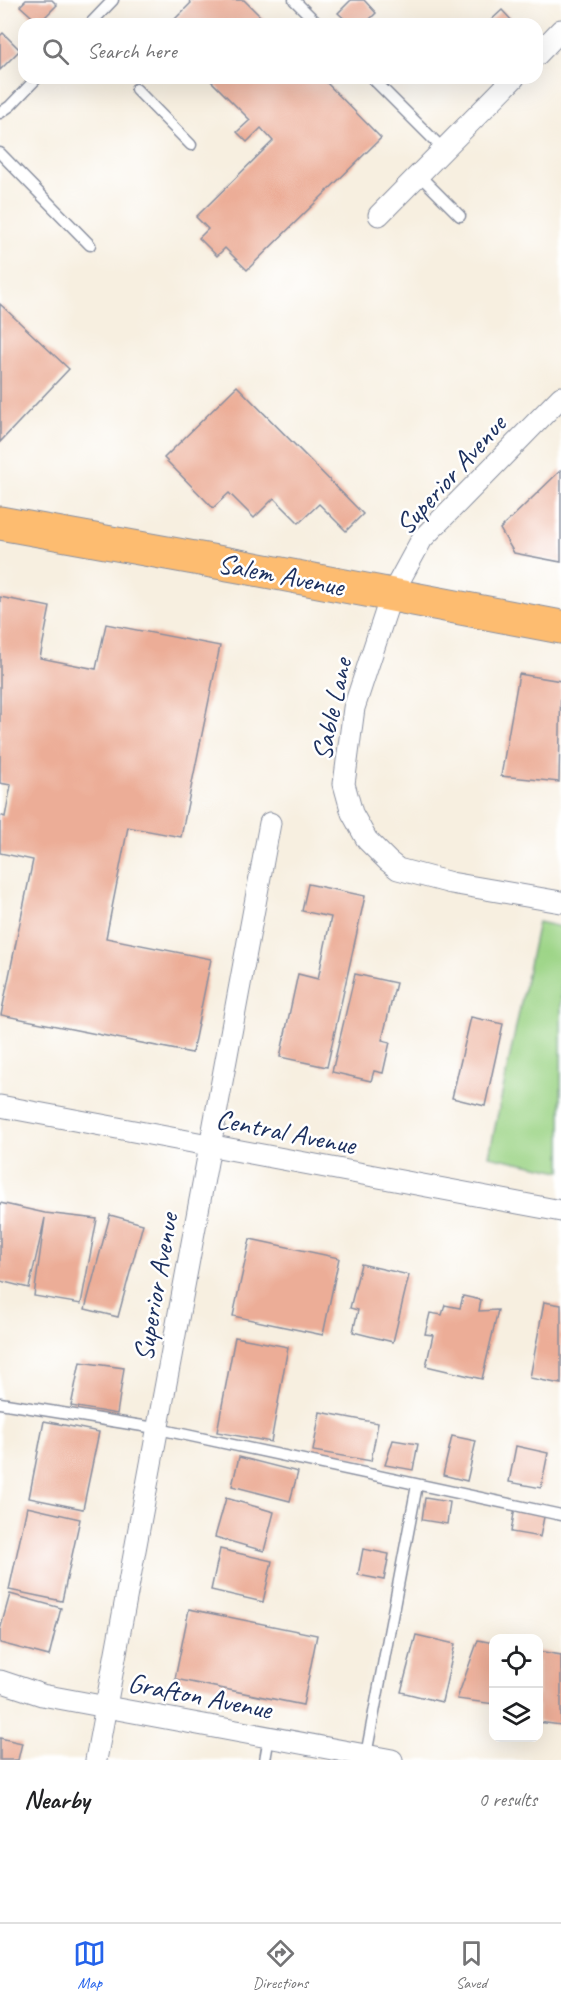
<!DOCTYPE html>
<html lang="en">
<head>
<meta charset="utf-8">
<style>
	body { margin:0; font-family:Caveat,sans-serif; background:#f2f2f2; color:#202124 }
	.controls { position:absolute; right:18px; bottom:18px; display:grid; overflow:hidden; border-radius:12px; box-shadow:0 6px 24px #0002 }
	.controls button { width:54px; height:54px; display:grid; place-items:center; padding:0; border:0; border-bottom:2px solid #e0e0e0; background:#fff; color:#202124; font:30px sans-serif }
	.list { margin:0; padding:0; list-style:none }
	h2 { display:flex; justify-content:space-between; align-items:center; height:78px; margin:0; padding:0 24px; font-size:26px }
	h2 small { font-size:20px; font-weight:400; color:#757577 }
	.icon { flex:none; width:33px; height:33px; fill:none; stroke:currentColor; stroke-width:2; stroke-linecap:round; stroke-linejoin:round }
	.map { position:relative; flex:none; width:561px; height:1760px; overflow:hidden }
	.search { position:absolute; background:#fff; box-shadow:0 6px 24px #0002; left:18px; right:18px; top:18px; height:66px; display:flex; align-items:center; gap:15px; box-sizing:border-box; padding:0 21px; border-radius:18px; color:#757577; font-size:22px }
	.sheet { height:162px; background:#fff }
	nav { display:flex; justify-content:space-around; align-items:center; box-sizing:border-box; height:84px; border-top:2px solid #e0e0e0; background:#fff; font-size:16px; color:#757577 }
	nav a { display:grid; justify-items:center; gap:3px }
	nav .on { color:#2563eb }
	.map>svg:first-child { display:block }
</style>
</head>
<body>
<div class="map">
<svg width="561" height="1760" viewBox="0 0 561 1760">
	<rect width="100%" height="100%" fill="#fff"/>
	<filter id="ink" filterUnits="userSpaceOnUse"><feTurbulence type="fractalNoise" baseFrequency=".0167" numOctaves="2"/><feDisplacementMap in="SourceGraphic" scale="12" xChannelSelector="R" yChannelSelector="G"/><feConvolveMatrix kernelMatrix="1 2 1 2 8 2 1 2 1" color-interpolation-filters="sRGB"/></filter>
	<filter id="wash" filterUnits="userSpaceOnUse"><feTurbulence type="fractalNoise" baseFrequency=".008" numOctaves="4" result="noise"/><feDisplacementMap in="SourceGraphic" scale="24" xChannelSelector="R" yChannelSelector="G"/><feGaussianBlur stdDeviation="1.35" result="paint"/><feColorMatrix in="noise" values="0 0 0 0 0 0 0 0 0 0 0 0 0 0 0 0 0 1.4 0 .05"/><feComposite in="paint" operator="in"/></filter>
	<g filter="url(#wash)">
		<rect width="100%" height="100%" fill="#f7efe0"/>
		<!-- green -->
		<polygon fill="#9cd486" stroke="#5c8272" stroke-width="1.5" points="538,922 561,927 561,1171 489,1156"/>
		<g id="blocks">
			<!-- building -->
			<g fill="#ecad97">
				<polygon points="26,0 52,0 57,5 39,23 20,6"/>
				<polygon points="189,0 244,0 268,24 170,24 191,3"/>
				<polygon points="351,0 364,0 376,13 365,24 350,24 338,13"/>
				<polygon points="502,10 515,24 487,24"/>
				<polygon points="3,33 20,50 0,70 0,36"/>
				<polygon points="208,78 322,78 381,138 247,270 225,248 217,256 199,238 208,229 196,217 273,141 261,128 247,142 237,132 250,120"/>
				<polygon points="0,304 69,369 0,442"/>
				<polygon points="237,386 363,514 346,531 319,504 299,523 274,498 254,518 229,493 213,508 164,458"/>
				<polygon points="561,470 561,562 514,553 500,529"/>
				<polygon points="0,597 50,607 40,658 96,669 106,624 220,646 181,837 128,827 106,938 211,959 192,1053 1,1015 33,860 0,853 0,815 5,817 11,785 0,783"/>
				<polygon points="519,674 561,681 559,782 501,776"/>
				<polygon points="308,884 365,896 327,1067 280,1057 298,974 318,979 331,917 302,911"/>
				<polygon points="355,974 396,983 382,1040 390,1042 383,1073 374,1071 371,1081 332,1072"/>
				<polygon points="471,1017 503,1024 485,1106 452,1098"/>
				<polygon points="0,1203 45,1213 97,1219 81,1304 34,1296 45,1218 29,1288 0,1281"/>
				<polygon points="110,1215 143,1224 118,1317 85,1309"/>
				<polygon points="250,1239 339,1258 323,1335 233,1316"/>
				<polygon points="361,1264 409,1275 393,1342 353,1332 358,1310 350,1308"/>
				<polygon points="463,1296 481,1300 479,1311 498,1310 482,1379 426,1366 433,1335 425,1334 430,1313 442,1315 445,1305 460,1308"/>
				<polygon points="544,1302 561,1305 561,1384 530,1378"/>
				<polygon points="235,1337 288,1347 271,1442 217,1432"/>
				<polygon points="80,1362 124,1368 117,1414 71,1406"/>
				<polygon points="320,1412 378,1423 371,1461 313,1451"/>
				<polygon points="44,1421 99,1432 83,1509 29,1498"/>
				<polygon points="452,1436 476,1441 467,1481 443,1475"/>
				<polygon points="393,1440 418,1444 413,1470 385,1465"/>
				<polygon points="516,1446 548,1453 541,1488 509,1482"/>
				<polygon points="239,1457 298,1472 290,1501 232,1486"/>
				<polygon points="226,1498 274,1512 264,1551 215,1537"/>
				<polygon points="425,1498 450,1502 447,1524 422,1520"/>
				<polygon points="27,1507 80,1519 62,1601 9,1590"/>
				<polygon points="515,1507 545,1512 540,1537 511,1532"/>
				<polygon points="220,1549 272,1561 263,1602 211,1590"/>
				<polygon points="363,1549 389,1554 384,1580 358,1575"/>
				<polygon points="10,1594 61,1608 49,1656 0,1643 0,1630"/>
				<polygon points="189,1609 317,1635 303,1705 175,1679"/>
				<polygon points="416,1635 455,1644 442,1702 401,1692"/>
				<polygon points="478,1640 494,1643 494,1704 457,1699"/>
				<polygon points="538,1651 561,1655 561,1725 538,1722"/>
				<polygon points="0,1738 22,1743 18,1760 0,1760"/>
			</g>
		</g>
	</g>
	<g filter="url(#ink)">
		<use href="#blocks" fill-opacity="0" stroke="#898f9f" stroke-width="1.5"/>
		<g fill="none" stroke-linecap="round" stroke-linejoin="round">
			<!-- service casing -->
			<g stroke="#898f9f" stroke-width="13">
				<g id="service">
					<polyline points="294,0 318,24"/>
					<polyline points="90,24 113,0"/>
					<polyline points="372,78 444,150"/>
					<polyline points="136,89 191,145"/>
					<polyline points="0,113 10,106 37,78"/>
					<polyline points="0,153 90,245"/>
					<polyline points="419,175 460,216"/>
					<polyline points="0,1403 149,1427 561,1515"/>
					<polyline points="366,1755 417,1485"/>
					<polyline points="265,1760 269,1737"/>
				</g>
			</g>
			<!-- minor casing -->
			<g stroke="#898f9f" stroke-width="23">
				<g id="minor">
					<polyline points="537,55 561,30"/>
					<polyline points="379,215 514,78"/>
					<polyline points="561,397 422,539 391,596 354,708 344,784 352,813 367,840 388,861 398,869 451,883 561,902"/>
					<polyline points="0,1106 561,1211"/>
					<polyline points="0,1681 42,1695 392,1760"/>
					<polyline points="96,1760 270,823"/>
				</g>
			</g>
			<!-- primary casing -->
			<g stroke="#898f9f" stroke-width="35">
				<polyline id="primary" points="0,523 239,566 561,627"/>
			</g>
			<!-- service -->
			<use href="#service" stroke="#fff" stroke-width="10"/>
			<!-- minor -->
			<use href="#minor" stroke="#fff" stroke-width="21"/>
			<!-- primary -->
			<use href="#primary" stroke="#fdbc70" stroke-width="33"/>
		</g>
	</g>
	<g text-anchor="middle" stroke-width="5" stroke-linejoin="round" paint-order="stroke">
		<!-- street labels -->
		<g font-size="28" fill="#1b2f5e" stroke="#fff">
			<text transform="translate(450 474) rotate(-48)" y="10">Superior Avenue</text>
			<text transform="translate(281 574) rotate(11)" y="10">Salem Avenue</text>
			<text transform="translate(331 709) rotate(-78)" y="10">Sable Lane</text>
			<text transform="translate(286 1131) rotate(11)" y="10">Central Avenue</text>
			<text transform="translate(155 1287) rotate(-80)" y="10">Superior Avenue</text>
			<text transform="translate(200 1695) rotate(11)" y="10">Grafton Avenue</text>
		</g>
	</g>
</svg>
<div class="controls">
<button><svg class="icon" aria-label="locate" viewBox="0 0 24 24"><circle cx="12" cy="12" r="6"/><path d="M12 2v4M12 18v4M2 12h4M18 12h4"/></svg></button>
<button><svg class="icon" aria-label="layers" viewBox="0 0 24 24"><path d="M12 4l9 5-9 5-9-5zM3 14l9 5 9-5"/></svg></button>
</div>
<div class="search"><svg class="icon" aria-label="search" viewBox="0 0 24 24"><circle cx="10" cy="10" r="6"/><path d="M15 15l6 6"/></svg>Search here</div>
</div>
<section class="sheet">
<h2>Nearby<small>0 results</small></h2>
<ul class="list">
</ul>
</section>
<nav>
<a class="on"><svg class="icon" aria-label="map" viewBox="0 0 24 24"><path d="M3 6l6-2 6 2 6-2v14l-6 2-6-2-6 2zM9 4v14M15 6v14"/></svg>Map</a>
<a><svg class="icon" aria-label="directions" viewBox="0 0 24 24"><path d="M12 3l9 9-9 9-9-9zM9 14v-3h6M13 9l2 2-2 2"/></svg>Directions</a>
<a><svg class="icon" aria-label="saved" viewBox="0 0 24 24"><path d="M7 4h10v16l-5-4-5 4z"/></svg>Saved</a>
</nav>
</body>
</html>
